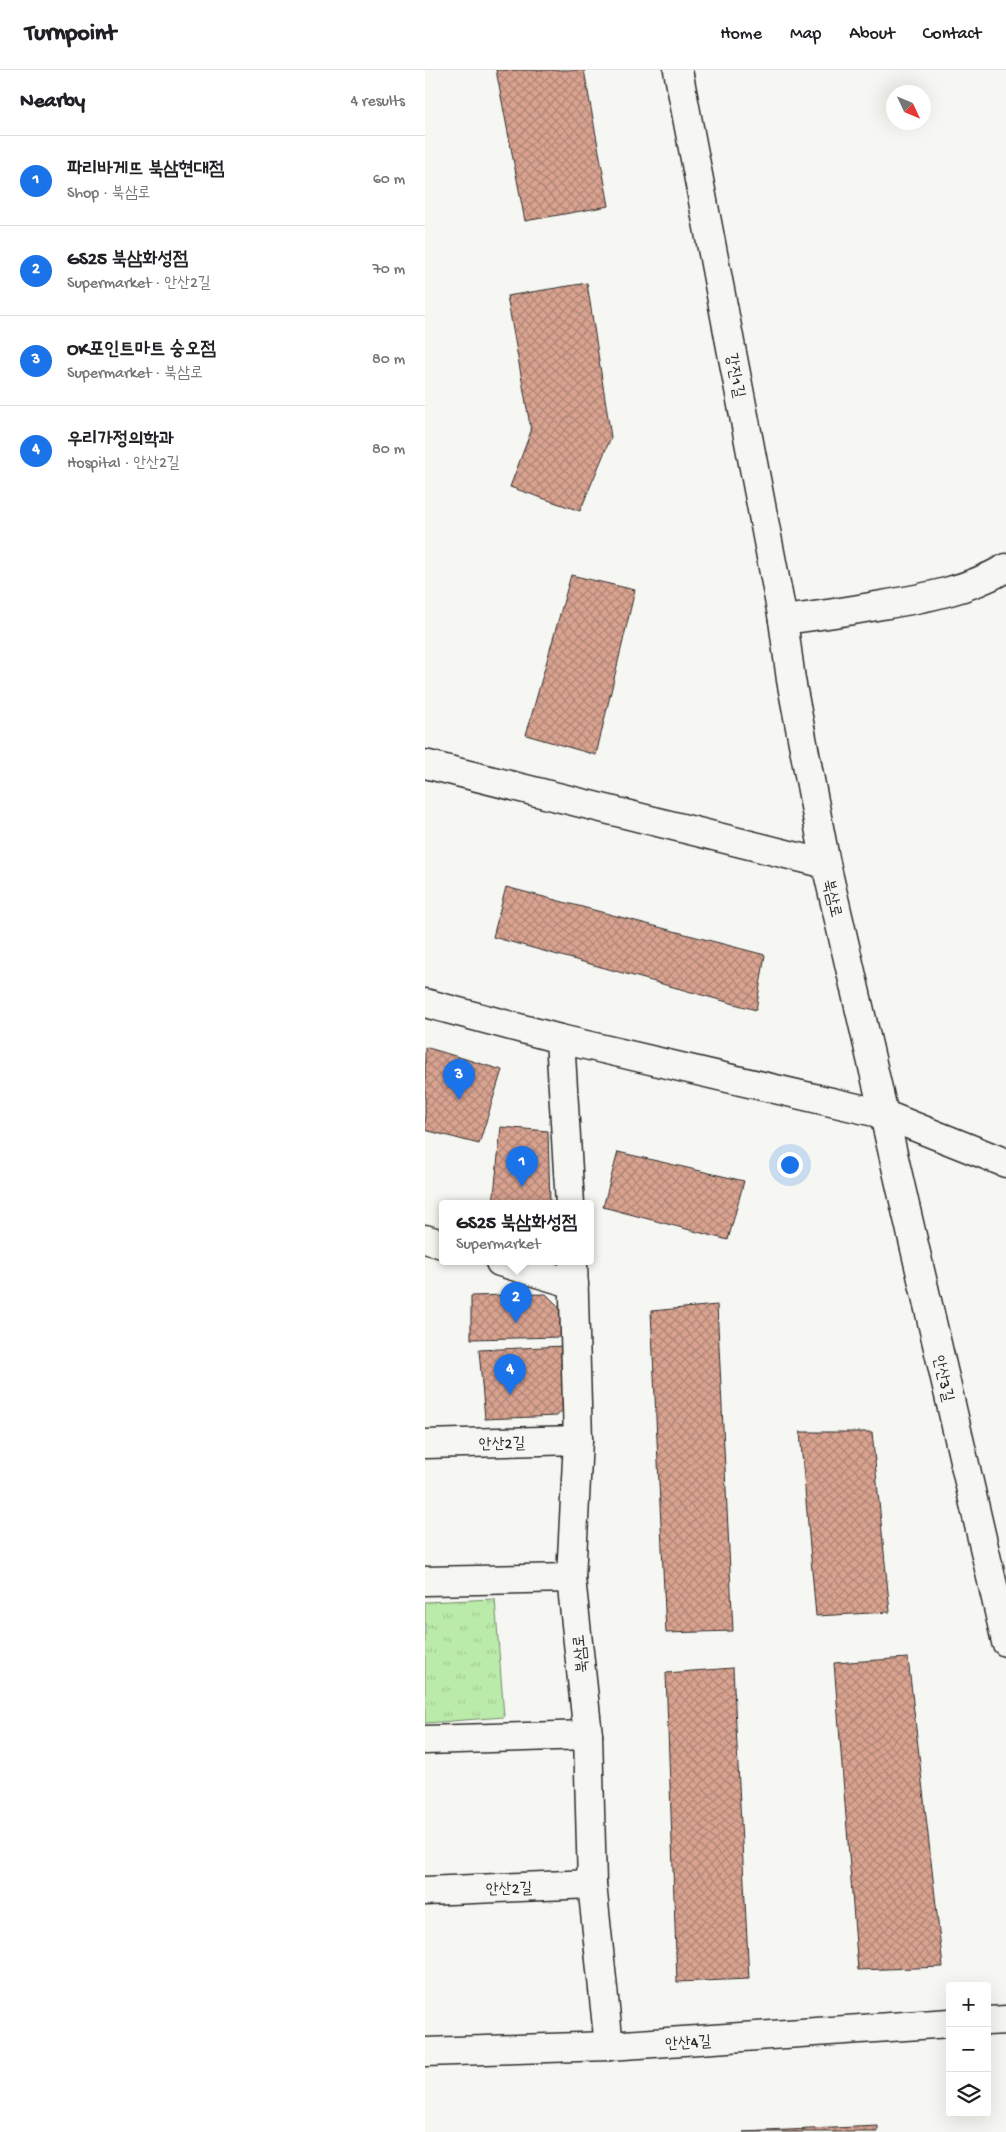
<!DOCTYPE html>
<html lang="en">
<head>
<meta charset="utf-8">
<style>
	body { margin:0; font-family:"Gochi Hand","Poor Story",sans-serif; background:#f2f2f2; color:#202124 }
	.controls { position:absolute; right:15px; bottom:15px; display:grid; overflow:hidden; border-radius:5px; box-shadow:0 5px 20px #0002 }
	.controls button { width:45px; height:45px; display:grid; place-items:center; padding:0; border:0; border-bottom:1px solid #e0e0e0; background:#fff; color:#202124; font:25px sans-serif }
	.compass { position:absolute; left:461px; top:15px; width:45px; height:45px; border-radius:50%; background:#fff; box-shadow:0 5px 20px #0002; rotate:134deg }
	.you { position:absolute; left:364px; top:1094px; width:18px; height:18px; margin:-12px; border:4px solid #fff; border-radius:50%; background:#1a73e8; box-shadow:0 0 0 8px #1a73e833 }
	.badge { display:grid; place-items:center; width:32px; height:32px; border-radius:50%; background:#1a73e8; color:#fff; font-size:16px; font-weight:700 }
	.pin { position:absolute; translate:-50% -41px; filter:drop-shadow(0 1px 2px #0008) }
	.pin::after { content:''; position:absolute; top:26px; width:18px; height:15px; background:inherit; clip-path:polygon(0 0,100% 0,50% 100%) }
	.popup { position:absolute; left:14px; top:1130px; width:155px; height:65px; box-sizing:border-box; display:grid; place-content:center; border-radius:5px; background:#fff; filter:drop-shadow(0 1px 4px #0005); font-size:16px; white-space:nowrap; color:#757577 }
	.popup b { font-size:19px; color:#202124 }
	.popup::after { content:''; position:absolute; left:50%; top:100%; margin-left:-10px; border:10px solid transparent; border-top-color:#fff }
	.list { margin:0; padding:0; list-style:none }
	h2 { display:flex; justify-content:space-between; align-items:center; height:65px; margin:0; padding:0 20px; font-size:21px }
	h2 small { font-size:16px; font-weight:400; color:#757577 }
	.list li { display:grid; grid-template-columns:32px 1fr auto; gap:15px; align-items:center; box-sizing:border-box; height:90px; padding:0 20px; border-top:1px solid #e0e0e0 }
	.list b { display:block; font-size:19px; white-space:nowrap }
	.list p { margin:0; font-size:16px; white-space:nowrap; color:#757577 }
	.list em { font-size:16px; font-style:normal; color:#757577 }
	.icon { flex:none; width:28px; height:28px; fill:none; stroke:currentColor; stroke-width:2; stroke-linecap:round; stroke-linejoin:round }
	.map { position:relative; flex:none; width:581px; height:2062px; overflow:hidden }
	header { display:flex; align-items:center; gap:30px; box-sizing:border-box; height:70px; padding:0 25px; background:#fff; border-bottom:1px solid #e0e0e0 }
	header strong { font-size:24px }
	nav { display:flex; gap:28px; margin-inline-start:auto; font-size:18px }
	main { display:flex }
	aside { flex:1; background:#fff }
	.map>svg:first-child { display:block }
</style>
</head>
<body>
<header>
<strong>Turnpoint</strong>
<nav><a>Home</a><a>Map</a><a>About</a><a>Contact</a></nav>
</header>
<main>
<aside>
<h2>Nearby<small>4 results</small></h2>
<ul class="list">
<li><span class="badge">1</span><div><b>파리바게뜨 북삼현대점</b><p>Shop · 북삼로</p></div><em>60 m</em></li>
<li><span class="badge">2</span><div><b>GS25 북삼화성점</b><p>Supermarket · 안산2길</p></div><em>70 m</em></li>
<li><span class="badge">3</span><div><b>OK포인트마트 숭오점</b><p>Supermarket · 북삼로</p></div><em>80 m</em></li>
<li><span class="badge">4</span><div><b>우리가정의학과</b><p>Hospital · 안산2길</p></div><em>80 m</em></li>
</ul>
</aside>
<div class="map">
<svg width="581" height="2062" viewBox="0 0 581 2062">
	<defs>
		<pattern id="park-tufts" width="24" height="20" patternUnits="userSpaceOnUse" patternTransform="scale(1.25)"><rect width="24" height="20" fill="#bbebaa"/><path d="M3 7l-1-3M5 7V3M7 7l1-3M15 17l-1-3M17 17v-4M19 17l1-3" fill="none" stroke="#a1ca92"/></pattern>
		<pattern id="building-cross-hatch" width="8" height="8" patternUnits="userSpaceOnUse" patternTransform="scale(1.25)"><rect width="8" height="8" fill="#d9a390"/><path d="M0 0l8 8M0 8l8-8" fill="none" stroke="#b08576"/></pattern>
	</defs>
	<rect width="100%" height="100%" fill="#f6f6f2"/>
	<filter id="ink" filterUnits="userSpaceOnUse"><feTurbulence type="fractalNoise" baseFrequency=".02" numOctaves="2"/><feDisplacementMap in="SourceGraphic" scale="10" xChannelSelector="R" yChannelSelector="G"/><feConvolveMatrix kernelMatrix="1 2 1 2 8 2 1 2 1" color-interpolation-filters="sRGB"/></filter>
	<g filter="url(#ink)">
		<!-- park -->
		<polygon fill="url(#park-tufts)" stroke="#738b6a" points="70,1529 79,1647 0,1653 0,1532"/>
		<!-- building -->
		<g fill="url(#building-cross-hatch)" stroke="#2b2b2b">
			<polygon points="71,0 159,0 184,136 100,151"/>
			<polygon points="162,213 186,367 155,441 85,417 106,361 82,226"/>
			<polygon points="146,505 210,520 171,685 101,665"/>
			<polygon points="81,817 340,885 331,940 68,867"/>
			<polygon points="0,977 77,1000 54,1074 0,1060"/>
			<polygon points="76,1057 123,1061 125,1134 68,1134"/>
			<polygon points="193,1082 319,1111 303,1170 178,1137"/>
			<polygon points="121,1224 135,1238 136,1267 46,1269 46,1226"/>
			<polygon points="292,1235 308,1561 241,1563 226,1241"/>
			<polygon points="139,1276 144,1332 132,1346 60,1349 54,1280"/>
			<polygon points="375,1362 447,1362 465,1542 391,1546"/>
			<polygon points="483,1588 518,1897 433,1900 409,1593"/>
			<polygon points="308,1598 324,1909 252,1912 241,1603"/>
			<polygon points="453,2056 453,2062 318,2062"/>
		</g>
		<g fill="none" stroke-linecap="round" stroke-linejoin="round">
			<!-- minor casing -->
			<g stroke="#2b2b2b" stroke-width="31">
				<g id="minor">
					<polyline points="253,0 358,550 366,610 401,794 581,1572"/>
					<path d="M358 550C392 546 424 541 457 535 500 528 543 520 581 498"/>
					<polyline points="0,694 401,794"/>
					<polyline points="0,933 135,969 458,1044 581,1093"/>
					<polyline points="135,969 145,1134"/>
					<polyline points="0,1169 17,1174"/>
					<polyline points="75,1192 149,1214"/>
					<polyline points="148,1192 153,1370 146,1508 163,1665 167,1814 184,1976"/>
					<polyline points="0,1374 153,1370"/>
					<polyline points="0,1511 146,1508"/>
					<polyline points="0,1670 163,1665"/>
					<polyline points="0,1821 167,1814"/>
					<polyline points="562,1951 581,1950"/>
					<polyline points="0,1982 184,1976 525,1953"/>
				</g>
			</g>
			<!-- minor -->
			<use href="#minor" stroke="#f6f6f2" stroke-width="28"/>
		</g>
	</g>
	<g text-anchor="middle" stroke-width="5" stroke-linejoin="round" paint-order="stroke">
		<!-- street labels -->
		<g font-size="16" fill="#2b2b2b" stroke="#f6f6f2">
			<text transform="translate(312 305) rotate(79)" y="6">강진1길</text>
			<text transform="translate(409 828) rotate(77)" y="6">북삼로</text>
			<text transform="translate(520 1308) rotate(77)" y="6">안산3길</text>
			<text transform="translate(77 1372) rotate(-1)" y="6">안산2길</text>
			<text transform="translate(154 1584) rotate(-96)" y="6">북삼로</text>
			<text transform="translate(84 1817) rotate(-2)" y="6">안산2길</text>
			<text transform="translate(263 1971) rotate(-4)" y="6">안산4길</text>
		</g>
	</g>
</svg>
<div class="controls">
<button>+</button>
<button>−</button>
<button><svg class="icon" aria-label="layers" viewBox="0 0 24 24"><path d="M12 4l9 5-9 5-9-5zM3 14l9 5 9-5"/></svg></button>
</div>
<svg class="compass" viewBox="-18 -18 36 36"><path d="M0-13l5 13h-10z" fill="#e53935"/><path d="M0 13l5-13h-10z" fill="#757577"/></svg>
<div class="you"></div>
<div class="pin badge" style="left:97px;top:1117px">1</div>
<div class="pin badge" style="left:91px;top:1253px">2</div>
<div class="popup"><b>GS25 북삼화성점</b>Supermarket</div>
<div class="pin badge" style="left:34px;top:1030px">3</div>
<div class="pin badge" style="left:85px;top:1325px">4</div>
</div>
</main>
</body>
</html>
